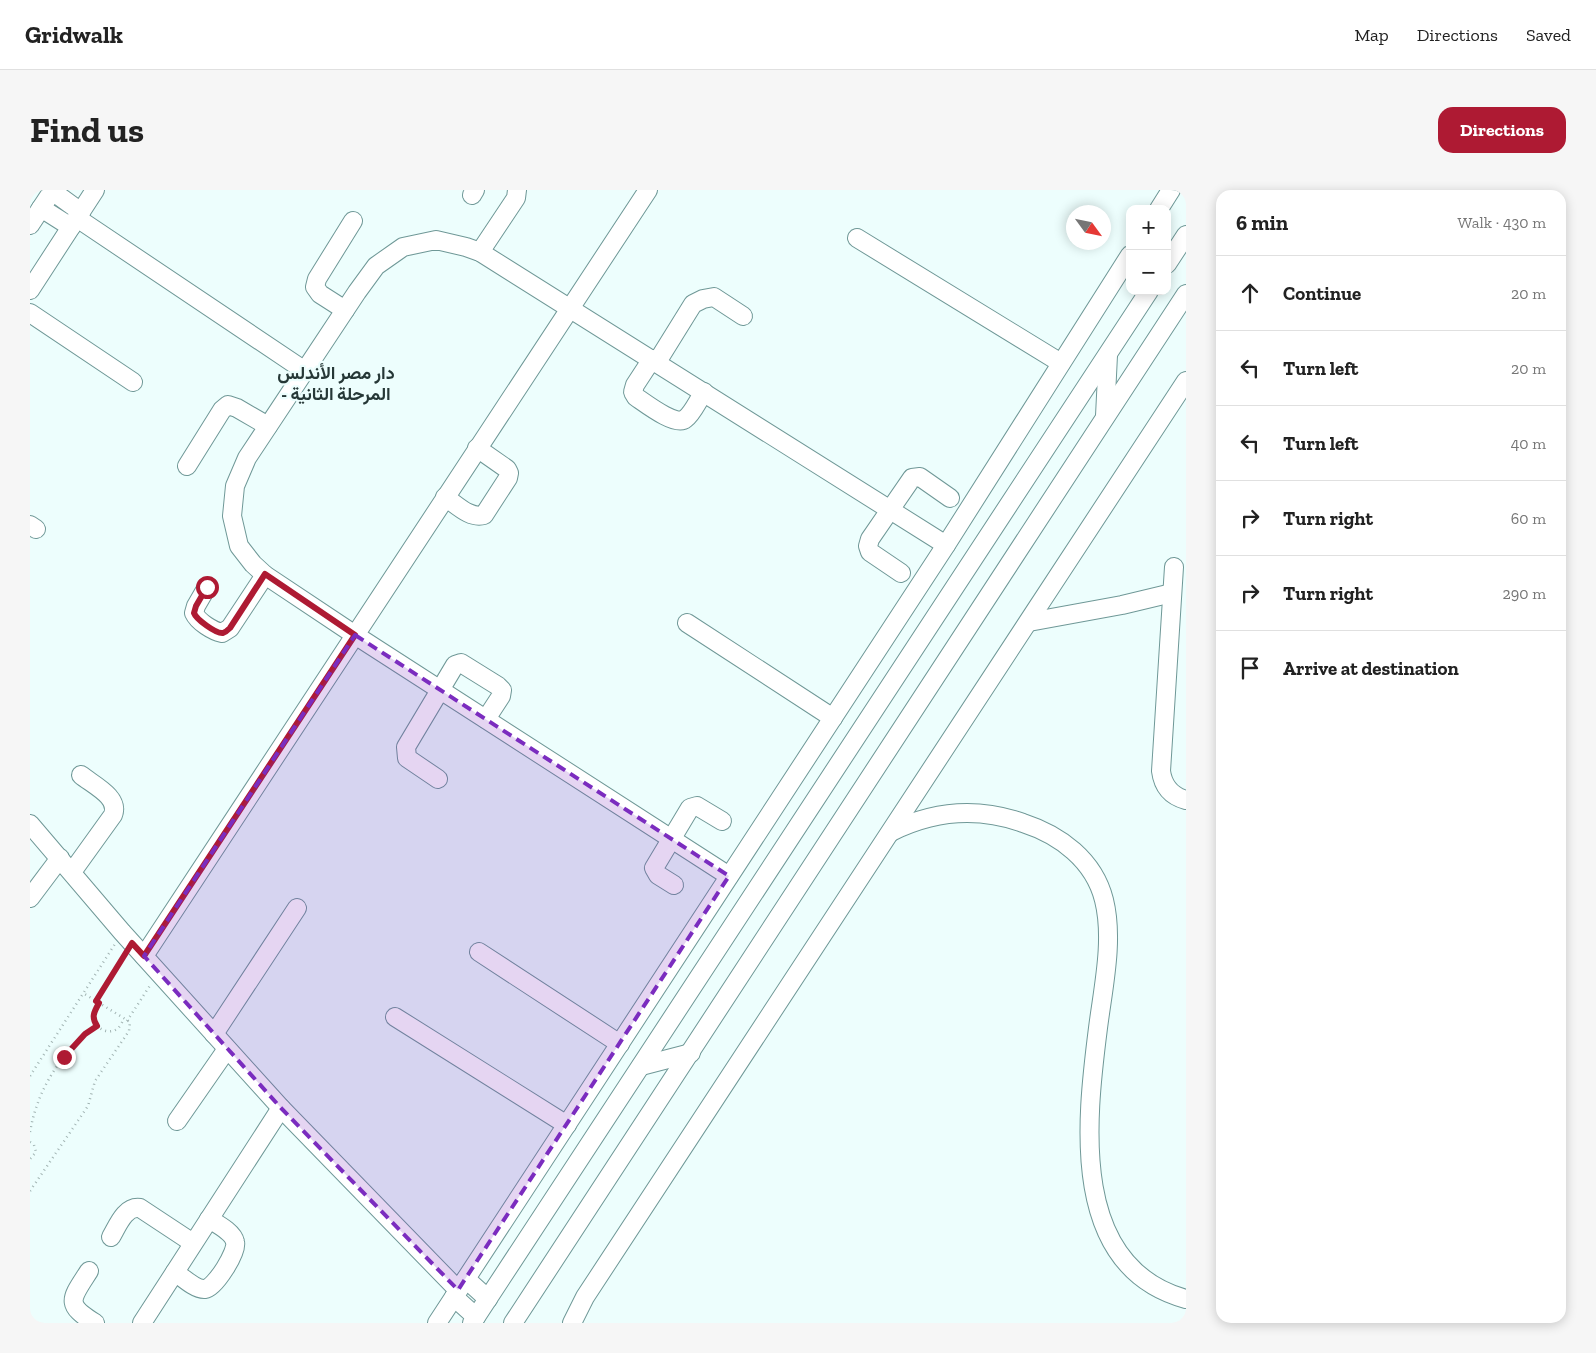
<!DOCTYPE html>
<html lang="en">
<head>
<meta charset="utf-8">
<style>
	body { margin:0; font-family:"Zilla Slab",Vazirmatn,serif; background:#f6f6f6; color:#222 }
	.controls { position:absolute; right:15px; top:15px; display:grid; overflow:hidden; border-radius:10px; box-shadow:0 2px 12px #0003 }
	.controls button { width:45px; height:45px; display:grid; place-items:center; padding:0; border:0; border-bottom:1px solid #e0e0e0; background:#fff; color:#222; font:25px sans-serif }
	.compass { position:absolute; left:1036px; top:15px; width:45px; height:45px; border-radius:50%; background:#fff; box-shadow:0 2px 12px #0003; rotate:123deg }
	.stop { position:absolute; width:15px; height:15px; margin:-11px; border:4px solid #ae1a33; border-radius:50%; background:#fff }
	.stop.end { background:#ae1a33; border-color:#fff; box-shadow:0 1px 5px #0008 }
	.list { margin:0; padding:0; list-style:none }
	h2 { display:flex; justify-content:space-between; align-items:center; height:65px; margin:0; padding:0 20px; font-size:21px }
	h2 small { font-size:16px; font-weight:400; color:#767676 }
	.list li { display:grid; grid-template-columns:32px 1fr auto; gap:15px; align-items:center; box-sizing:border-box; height:75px; padding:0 20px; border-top:1px solid #e0e0e0 }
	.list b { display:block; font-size:19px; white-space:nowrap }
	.list em { font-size:16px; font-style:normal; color:#767676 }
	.icon { flex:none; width:28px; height:28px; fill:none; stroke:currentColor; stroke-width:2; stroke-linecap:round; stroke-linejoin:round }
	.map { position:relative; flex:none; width:1156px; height:1133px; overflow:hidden; border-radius:15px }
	header { display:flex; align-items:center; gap:30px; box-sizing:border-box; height:70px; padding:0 25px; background:#fff; border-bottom:1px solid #e0e0e0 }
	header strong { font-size:24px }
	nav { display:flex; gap:28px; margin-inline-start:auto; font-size:18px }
	.intro { display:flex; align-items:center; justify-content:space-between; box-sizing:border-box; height:120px; padding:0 30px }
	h1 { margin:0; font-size:35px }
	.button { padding:12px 22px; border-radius:15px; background:#ae1a33; color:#fff; font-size:18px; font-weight:700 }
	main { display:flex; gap:30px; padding:0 30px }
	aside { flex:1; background:#fff; border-radius:15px; box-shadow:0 2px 12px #0003 }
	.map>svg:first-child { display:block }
</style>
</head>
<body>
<header>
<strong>Gridwalk</strong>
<nav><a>Map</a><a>Directions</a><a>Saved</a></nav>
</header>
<div class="intro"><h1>Find us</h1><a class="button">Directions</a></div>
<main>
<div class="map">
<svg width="1156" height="1133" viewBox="0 0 1156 1133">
	<rect width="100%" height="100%" fill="#edfefd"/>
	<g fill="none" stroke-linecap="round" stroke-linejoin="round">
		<!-- minor casing -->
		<g stroke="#6f9897" stroke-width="20">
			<g id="minor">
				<polyline points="22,1 51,22"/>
				<polyline points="442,5 445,0"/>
				<polyline points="11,18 41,37"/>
				<polyline points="1129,19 1141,0"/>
				<polyline points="47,28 275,181"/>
				<polyline points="0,35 23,0"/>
				<polyline points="827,48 1031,173"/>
				<polyline points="450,62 486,8 487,0"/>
				<polyline points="1137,74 1156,45"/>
				<polyline points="0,100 65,0"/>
				<polyline points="315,120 290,104 285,97 287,89 323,31"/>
				<polyline points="0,123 103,192"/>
				<path d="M622 169 605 195 603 202 606 207C615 213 646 237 655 229 663 223 668 210 674 202"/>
				<polyline points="627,172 663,114 673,109 684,107 713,126"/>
				<polyline points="1075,226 1078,165"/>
				<polyline points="157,276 192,220 198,215 207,218 238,236"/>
				<path d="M415 307C427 315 440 329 454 325L478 288 479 283 477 279 447 258"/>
				<polyline points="0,335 6,339"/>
				<path d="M1144 377 1131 581C1133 596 1141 606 1156 610"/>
				<polyline points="871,383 840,362 838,356 840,349 882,288 890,287 920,308"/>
				<path d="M177 397 166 416 164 423C168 432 183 441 192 443L200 438 235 385"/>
				<polyline points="999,432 1092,415 1142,403"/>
				<polyline points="657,433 803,528"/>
				<polyline points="408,589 377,568 376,557 425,475 431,473 468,496 472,500 471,506 456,529"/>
				<polyline points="0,634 92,742 251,918 428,1100"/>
				<path d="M861 642C903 621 948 617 993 633 1030 645 1064 670 1074 710 1084 750 1073 798 1068 838 1056 932 1039 1077 1156 1109"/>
				<path d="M42 682 83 625C90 607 63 595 51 585"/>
				<polyline points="699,686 325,445 235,385 223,374 209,356 202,326 205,296 217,268 327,102 346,76 373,57 406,50 436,57 450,62 916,355"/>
				<polyline points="644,695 628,685 624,678 660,618 667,616 692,631"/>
				<polyline points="0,708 30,668"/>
				<polyline points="449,762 590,854"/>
				<polyline points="114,766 618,0"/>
				<polyline points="365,827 537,935"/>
				<polyline points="184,844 267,718"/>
				<polyline points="611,876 661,863"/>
				<polyline points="147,931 197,859"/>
				<path d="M81 1047C88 1035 95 1016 110 1018L163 1053"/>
				<path d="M59 1081C41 1109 34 1114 65 1133"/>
				<path d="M145 1082C152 1087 166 1100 175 1099 185 1098 208 1061 205 1052 203 1042 187 1034 179 1029"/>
				<polyline points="436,1089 458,1109"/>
				<polyline points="424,1107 446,1127"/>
				<polyline points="112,1133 251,918"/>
				<polyline points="407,1133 916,355 1100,65"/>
				<polyline points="442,1133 1119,101"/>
				<polyline points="483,1133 1156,104"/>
				<polyline points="542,1133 555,1107 1156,191"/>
			</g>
		</g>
		<!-- path -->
		<g stroke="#a2b4b3" stroke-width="2.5" stroke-dasharray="1 4" stroke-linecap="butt">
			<polyline points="66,811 95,765"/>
			<path d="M69 813C67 816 64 821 63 824 61 836 77 846 87 839 90 837 92 832 94 829"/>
			<polyline points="97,831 121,794"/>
			<polyline points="0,886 85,754"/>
			<path d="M0 942C7 900 32 860 67 836"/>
			<polyline points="0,952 4,955 6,962 0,969"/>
			<polyline points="0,1001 58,916 65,891 99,841 100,832 53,803"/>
		</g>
		<!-- minor -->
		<use href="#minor" stroke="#fff" stroke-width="18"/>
	</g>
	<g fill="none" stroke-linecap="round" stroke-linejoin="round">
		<!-- route -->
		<path stroke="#ae1a33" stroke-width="6" d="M34 867 55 844 67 836C61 827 64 822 69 813L66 811 102 753 114 766 325 445 235 384 200 438C198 440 196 442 193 443 186 444 166 429 164 423L166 416 177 397"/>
	</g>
	<!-- marked area -->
	<path fill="#7b2cbf" fill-opacity="0.2" stroke="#7b2cbf" stroke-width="4" stroke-dasharray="10 6" stroke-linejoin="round" d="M325 445 699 686 428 1100 251 918 114 766Z"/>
	<g text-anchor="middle" stroke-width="4.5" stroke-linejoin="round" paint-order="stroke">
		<!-- neighbourhood labels -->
		<g font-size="18" font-weight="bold" fill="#263837" stroke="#edfefd">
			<text x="306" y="189">دار مصر الأندلس<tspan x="306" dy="21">- المرحلة الثانية</tspan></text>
		</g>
	</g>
</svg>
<div class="controls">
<button>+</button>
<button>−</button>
</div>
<svg class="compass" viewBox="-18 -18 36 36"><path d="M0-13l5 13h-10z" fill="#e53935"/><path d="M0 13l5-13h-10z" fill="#767676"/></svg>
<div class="stop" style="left:177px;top:397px"></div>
<div class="stop end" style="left:34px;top:867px"></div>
</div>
<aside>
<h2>6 min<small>Walk · 430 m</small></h2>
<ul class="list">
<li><svg class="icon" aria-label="ahead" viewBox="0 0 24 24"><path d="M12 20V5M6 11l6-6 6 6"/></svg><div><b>Continue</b></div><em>20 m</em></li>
<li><svg class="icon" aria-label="left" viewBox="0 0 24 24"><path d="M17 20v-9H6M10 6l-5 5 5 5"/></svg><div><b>Turn left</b></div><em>20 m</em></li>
<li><svg class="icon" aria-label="left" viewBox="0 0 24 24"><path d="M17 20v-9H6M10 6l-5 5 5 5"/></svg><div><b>Turn left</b></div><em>40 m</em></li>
<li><svg class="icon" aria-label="right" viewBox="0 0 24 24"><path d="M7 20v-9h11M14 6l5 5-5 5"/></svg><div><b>Turn right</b></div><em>60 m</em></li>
<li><svg class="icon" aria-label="right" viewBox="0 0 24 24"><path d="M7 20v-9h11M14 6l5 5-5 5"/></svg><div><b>Turn right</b></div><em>290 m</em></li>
<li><svg class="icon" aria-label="arrive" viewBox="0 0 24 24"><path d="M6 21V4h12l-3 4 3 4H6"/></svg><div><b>Arrive at destination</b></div></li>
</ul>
</aside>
</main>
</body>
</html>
